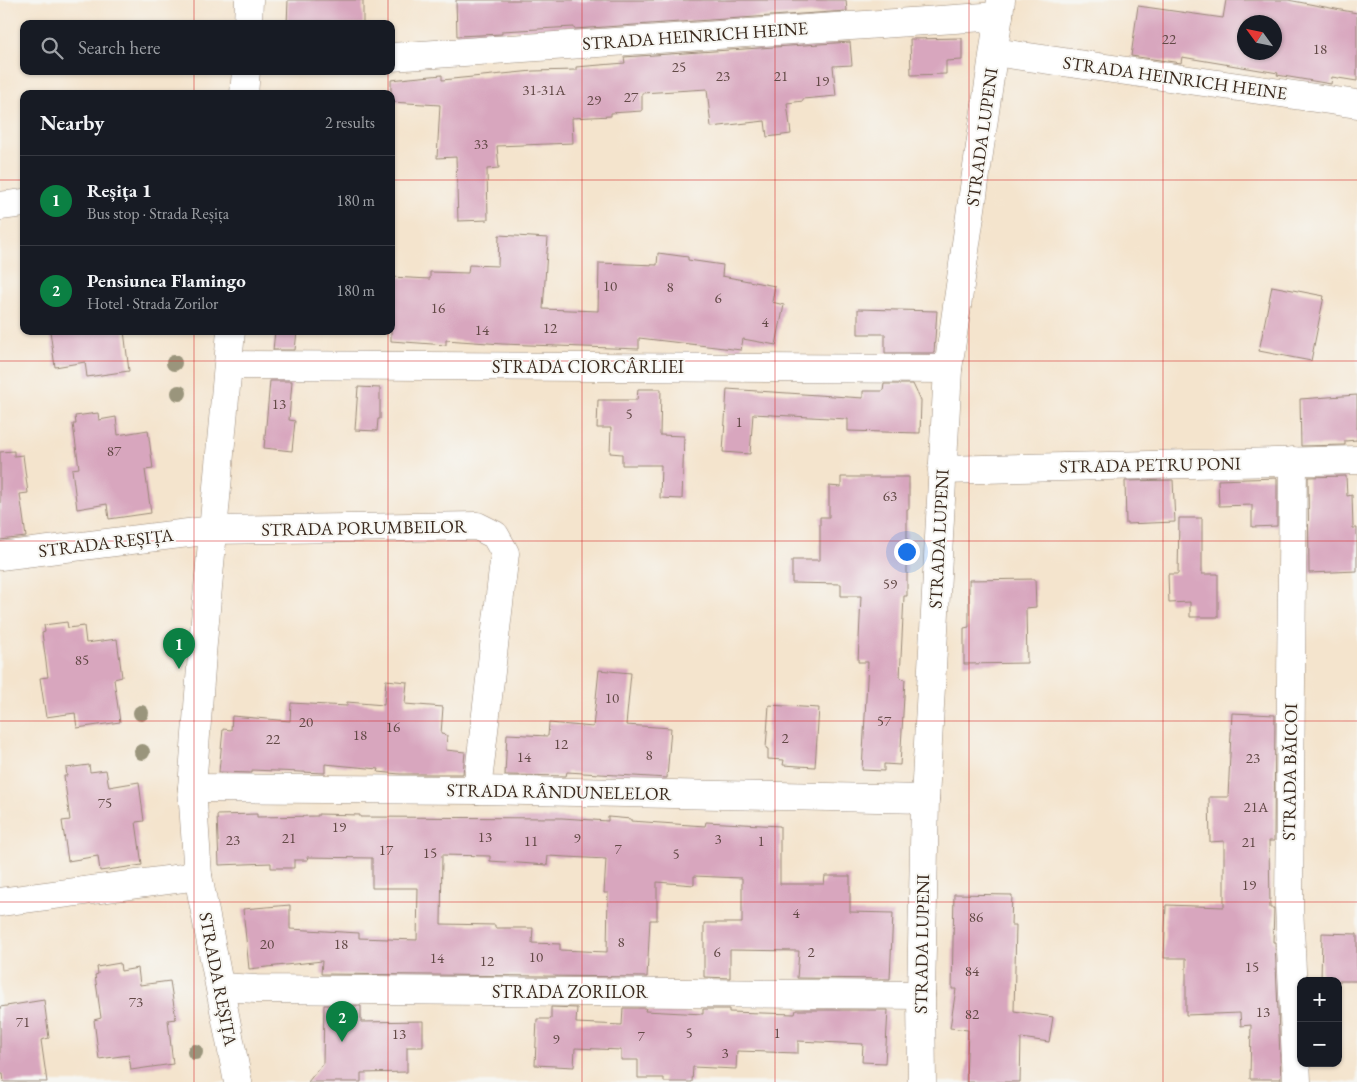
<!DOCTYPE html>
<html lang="en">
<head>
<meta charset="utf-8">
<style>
	body { margin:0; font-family:"EB Garamond",serif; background:#20242c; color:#f1f3f6 }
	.controls { position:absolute; right:15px; bottom:15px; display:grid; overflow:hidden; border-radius:10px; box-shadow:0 1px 4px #0004 }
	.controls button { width:45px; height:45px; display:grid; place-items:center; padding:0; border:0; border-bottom:1px solid #363941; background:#171b24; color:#f1f3f6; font:25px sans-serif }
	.compass { position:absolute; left:1237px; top:15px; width:45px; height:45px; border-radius:50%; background:#171b24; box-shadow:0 1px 4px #0004; rotate:303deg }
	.you { position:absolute; left:906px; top:551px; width:18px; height:18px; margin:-12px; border:4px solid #fff; border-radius:50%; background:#1a73e8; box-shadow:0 0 0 8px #1a73e833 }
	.badge { display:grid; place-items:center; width:32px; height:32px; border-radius:50%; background:#0b8043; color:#fff; font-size:16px; font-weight:700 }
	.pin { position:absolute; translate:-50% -41px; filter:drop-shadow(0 1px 2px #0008) }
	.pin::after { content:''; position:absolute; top:26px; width:18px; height:15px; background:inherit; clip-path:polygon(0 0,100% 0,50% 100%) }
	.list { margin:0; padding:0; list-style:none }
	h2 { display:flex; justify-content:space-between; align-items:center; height:65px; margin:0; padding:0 20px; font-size:21px }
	h2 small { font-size:16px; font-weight:400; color:#9ea1a6 }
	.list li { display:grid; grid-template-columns:32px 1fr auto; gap:15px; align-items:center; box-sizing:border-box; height:90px; padding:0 20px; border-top:1px solid #363941 }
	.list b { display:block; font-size:19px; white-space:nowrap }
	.list p { margin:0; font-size:16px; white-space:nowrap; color:#9ea1a6 }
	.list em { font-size:16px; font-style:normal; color:#9ea1a6 }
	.icon { flex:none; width:28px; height:28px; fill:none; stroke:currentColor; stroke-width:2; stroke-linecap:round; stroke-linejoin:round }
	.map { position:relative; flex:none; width:1357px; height:1082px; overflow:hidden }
	.search { position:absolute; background:#171b24; box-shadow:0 1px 4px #0004; left:20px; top:20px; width:375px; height:55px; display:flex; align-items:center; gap:12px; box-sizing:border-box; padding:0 18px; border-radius:10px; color:#9ea1a6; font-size:19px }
	.panel { position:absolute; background:#171b24; box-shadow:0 1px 4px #0004; left:20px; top:90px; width:375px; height:245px; border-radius:10px }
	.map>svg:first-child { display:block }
</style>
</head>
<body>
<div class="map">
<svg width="1357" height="1082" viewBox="0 0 1357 1082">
	<rect width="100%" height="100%" fill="#f6f6f2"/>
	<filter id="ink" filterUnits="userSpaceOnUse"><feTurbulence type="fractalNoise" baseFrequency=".02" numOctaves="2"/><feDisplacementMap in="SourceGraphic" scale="10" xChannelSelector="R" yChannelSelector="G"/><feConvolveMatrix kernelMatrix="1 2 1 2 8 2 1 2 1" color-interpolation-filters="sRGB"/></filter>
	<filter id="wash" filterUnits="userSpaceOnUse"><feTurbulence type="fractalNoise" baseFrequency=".0096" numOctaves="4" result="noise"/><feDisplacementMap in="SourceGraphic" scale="20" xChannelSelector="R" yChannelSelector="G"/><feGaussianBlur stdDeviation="1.12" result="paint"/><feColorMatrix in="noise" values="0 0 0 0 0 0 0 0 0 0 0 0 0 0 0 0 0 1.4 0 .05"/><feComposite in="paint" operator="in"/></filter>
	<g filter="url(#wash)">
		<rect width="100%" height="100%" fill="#f4e4cd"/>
		<g id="blocks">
			<!-- building -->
			<g fill="#d8a6be" fill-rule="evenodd">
				<polygon points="288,0 363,0 363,24 287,24"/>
				<polygon points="456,0 846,0 847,11 574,29 574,27 502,31 502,34 457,36"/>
				<path d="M1226 0H1288L1357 13V81L1332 77 1331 84 1277 75 1278 73 1182 57 1181 63 1131 56 1138 6 1223 18ZM1244 22H1274V52H1244Z"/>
				<polygon points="962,38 962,60 946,61 946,74 911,75 910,39"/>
				<polygon points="850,42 852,65 833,66 836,96 803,99 803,101 787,103 791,134 767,137 765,121 711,127 707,89 642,93 642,111 611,113 611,116 572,118 573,143 497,146 499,168 487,169 488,220 458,221 456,157 437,158 440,105 391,102 391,80 410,78 442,75 442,80 533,71 576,70 576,67 625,63 624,57"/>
				<polygon points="499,235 548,238 543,309 598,311 599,263 657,265 658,253 688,257 688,260 723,265 722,276 775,286 772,302 784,305 776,345 743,339 741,350 639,338 639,349 502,344 446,340 446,345 391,341 391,277 430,279 430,272 468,273 469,265 498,266"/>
				<polygon points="1272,286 1324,296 1311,361 1259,351"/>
				<polygon points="858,309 937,311 934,353 885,353 885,334 858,334"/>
				<polygon points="50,331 124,331 129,371 87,377 85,362 55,367"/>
				<polygon points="275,331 297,331 295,350 273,350"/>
				<polygon points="270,381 292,381 289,420 295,421 292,451 264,448"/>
				<polygon points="884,384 913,384 921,401 920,433 848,431 848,419 753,414 750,454 723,452 727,389 863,398 863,391 883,391"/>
				<polygon points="358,387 380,388 380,419 378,419 377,431 355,430"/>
				<polygon points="638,389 661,389 660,435 684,436 682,499 660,498 661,465 622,465 622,454 610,453 611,428 597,428 598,400 637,400"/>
				<polygon points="1357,395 1357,440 1345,441 1345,445 1301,446 1300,399"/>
				<polygon points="98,413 99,420 116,417 118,435 148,430 153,469 145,470 151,513 109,519 107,504 77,509 72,469 79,468 73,424 76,424 75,416"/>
				<polygon points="14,451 14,456 23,455 28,493 20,494 26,537 0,540 0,452"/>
				<polygon points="1346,476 1347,496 1352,495 1353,528 1357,528 1357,571 1309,573 1308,477"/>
				<polygon points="841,477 909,477 909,509 907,509 907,596 904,596 900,678 905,679 900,765 884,764 884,771 862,770 868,662 858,662 861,596 841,596 841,584 792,583 792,560 820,560 820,517 829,517 829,486 841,487"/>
				<polygon points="1277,478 1277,526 1252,527 1252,505 1219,506 1218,480"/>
				<polygon points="1173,480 1175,522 1126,524 1125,481"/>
				<polygon points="1179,518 1202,518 1202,574 1218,574 1218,617 1190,617 1190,602 1169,603 1168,574 1178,574"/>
				<polygon points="1035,579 1036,607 1026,608 1027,663 964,664 964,628 969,627 969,580"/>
				<polygon points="67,622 68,628 84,626 86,643 117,639 122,677 114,679 120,722 77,728 75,713 46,717 40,678 48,677 42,633 45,632 44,625"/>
				<polygon points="599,670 631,673 626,725 671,728 667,778 567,772 566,776 505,775 507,734 548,736 549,723 593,727"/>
				<polygon points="386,680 407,682 405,704 443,707 441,734 447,735 446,750 465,752 463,774 400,774 378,772 379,769 325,764 325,773 252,770 252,773 219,772 223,729 231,730 232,716 290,721 291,703 347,706 347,702 384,705"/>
				<polygon points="769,705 819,708 815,767 783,765 784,760 768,759 768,749 766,748"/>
				<polygon points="1232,713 1275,715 1274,841 1269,841 1270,908 1274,908 1273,942 1275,942 1281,1079 1250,1079 1251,1025 1241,1026 1240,1013 1186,1015 1186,958 1164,958 1166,905 1224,907 1224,841 1210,842 1209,797 1228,797"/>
				<polygon points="89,765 90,772 106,770 109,787 139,782 144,821 136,822 142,865 100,871 98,856 68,861 62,821 70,820 64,776 67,776 66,768"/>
				<path d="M257 814V817L318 816V814L360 815V817L562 818 608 821V817L631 819V821L705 826 706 822 780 826V884H824L825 876H850V912L893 913 890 979 797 978 799 951 730 950V978L704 977V923H742V878L694 876V885L657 882V920H650L647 977 321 974 322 961 249 969 243 909 290 905V929L359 933V938L417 940 418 888H372V858L307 857 308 860H294V868H271V863L219 865 217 815ZM442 855 490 856V861L547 865 548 856 606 859 604 893H608L607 952 560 950V944L532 943 533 928H495V925L441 924Z"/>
				<polygon points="954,894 1012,895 1011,925 1016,925 1014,1011 1053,1017 1049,1042 1021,1038 1020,1082 966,1082 968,1030 950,1028 956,989 952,989"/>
				<polygon points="1322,933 1357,934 1357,981 1321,981"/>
				<polygon points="120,963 121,971 138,968 140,985 170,981 176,1019 168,1020 173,1064 131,1070 129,1055 99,1059 94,1020 101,1018 95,975 98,974 97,967"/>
				<polygon points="44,1000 49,1038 41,1040 47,1082 4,1082 3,1074 0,1074 0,1007"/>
				<polygon points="324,1005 361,1006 361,1022 423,1021 423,1047 407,1047 407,1072 361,1073 361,1082 308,1082 323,1063"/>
				<polygon points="551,1007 577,1008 576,1023 622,1025 623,1008 646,1008 645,1011 703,1014 703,1009 729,1009 729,1012 795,1014 796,1010 888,1010 885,1063 862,1062 863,1044 798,1041 798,1053 737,1051 736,1069 693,1067 692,1082 664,1082 664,1078 638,1078 638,1060 621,1060 621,1050 575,1048 574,1067 535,1065 537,1019 551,1019"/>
			</g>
		</g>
	</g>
	<g filter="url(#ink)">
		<use href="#blocks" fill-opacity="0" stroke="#988776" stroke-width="1"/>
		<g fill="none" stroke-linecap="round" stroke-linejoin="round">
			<!-- minor casing -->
			<g stroke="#988776" stroke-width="29">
				<g id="minor">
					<polyline points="248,24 249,0"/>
					<polyline points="994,52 1357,104"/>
					<polyline points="391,57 999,16"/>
					<polyline points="244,94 246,71"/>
					<polyline points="0,206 24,203"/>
					<polyline points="231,331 202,654 192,788 198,876 238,1082"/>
					<polyline points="229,365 948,369"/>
					<polyline points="1293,461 1289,905 1297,1082"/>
					<polyline points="942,470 1357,460"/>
					<polyline points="0,556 213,530 477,526 495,535 505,553 477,790"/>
					<polyline points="192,788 477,790 925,799"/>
					<polyline points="0,902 198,876"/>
					<polyline points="220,987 256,989 921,995"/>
				</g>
			</g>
			<!-- tertiary casing -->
			<g stroke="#988776" stroke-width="29">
				<polyline id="tertiary" points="922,1082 921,995 925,799 948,369 1001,0"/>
			</g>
			<!-- minor -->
			<use href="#minor" stroke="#fff" stroke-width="28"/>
			<!-- tertiary -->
			<use href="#tertiary" stroke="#fff" stroke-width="28"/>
		</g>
		<!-- trees -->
		<g fill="#9a957c">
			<circle cx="174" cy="363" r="8"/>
			<circle cx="179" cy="393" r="8"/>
			<circle cx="141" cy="713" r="8"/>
			<circle cx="142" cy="752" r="8"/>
			<circle cx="195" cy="1052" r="8"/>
		</g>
	</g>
	<!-- grid -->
	<path fill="none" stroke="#d62828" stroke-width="1" stroke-opacity="0.55" d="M194 0V24M388 0V24M582 0V1082M775 0V1082M969 0V1082M1163 0V1082M194 71V94M388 71V94M0 180H24M391 180H1357M194 331V1082M388 331V1082M0 361H1357M0 541H1357M0 721H1357M0 902H1357"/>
	<g text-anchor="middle" stroke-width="4" stroke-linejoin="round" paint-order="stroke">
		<!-- number labels -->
		<g font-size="15" fill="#624946">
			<text x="1169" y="44">22</text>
			<text x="1320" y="54">18</text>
			<text x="679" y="72">25</text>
			<text x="723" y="81">23</text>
			<text x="781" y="81">21</text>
			<text x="822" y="86">19</text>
			<text x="544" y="95">31-31A</text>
			<text x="631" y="102">27</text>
			<text x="594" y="105">29</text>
			<text x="481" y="149">33</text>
			<text x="610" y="291">10</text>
			<text x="670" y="292">8</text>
			<text x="718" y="303">6</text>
			<text x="438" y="313">16</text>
			<text x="765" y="327">4</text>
			<text x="550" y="333">12</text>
			<text x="482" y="335">14</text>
			<text x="279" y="409">13</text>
			<text x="629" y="419">5</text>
			<text x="739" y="427">1</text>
			<text x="114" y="456">87</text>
			<text x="890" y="501">63</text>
			<text x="890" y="589">59</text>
			<text x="82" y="665">85</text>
			<text x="612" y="703">10</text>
			<text x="884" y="726">57</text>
			<text x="306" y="727">20</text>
			<text x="393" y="732">16</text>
			<text x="360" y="740">18</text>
			<text x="785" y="743">2</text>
			<text x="273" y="744">22</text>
			<text x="561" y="749">12</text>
			<text x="649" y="760">8</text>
			<text x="524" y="762">14</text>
			<text x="1253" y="763">23</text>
			<text x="105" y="808">75</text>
			<text x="1256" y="812">21A</text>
			<text x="339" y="832">19</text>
			<text x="485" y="842">13</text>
			<text x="289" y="843">21</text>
			<text x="577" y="843">9</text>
			<text x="718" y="844">3</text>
			<text x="233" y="845">23</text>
			<text x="531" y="846">11</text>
			<text x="761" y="846">1</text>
			<text x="1249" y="847">21</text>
			<text x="618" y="854">7</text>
			<text x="386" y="855">17</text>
			<text x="430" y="858">15</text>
			<text x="676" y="859">5</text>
			<text x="1249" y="890">19</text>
			<text x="796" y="918">4</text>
			<text x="976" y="922">86</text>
			<text x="621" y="947">8</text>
			<text x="267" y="949">20</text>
			<text x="341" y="949">18</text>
			<text x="717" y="957">6</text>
			<text x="811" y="957">2</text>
			<text x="536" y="962">10</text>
			<text x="437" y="963">14</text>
			<text x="487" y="966">12</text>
			<text x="1252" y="972">15</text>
			<text x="972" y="976">84</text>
			<text x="136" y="1007">73</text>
			<text x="1263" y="1017">13</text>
			<text x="972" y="1019">82</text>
			<text x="23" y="1027">71</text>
			<text x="689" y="1038">5</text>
			<text x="777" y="1038">1</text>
			<text x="399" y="1039">13</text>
			<text x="641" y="1041">7</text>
			<text x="556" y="1044">9</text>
			<text x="725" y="1058">3</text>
		</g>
		<!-- street labels -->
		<g font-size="18" fill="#3b2a1e" stroke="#f6f6f2">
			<text transform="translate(695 36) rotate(-4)" y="6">STRADA HEINRICH HEINE</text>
			<text transform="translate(1175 78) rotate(8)" y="6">STRADA HEINRICH HEINE</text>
			<text transform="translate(982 137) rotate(-82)" y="6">STRADA LUPENI</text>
			<text x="588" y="373">STRADA CIORCÂRLIEI</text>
			<text transform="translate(1150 465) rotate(-1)" y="6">STRADA PETRU PONI</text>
			<text transform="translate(364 528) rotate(-1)" y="6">STRADA PORUMBEILOR</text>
			<text transform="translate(939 539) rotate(-87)" y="6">STRADA LUPENI</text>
			<text transform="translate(106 543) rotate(-7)" y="6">STRADA REȘIȚA</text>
			<text transform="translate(1290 772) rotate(-89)" y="6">STRADA BĂICOI</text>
			<text transform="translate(559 792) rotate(1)" y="6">STRADA RÂNDUNELELOR</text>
			<text transform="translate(922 944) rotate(-89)" y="6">STRADA LUPENI</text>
			<text transform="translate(218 979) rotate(79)" y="6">STRADA REȘIȚA</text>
			<text x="570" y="998">STRADA ZORILOR</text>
		</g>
	</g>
</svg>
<div class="controls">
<button>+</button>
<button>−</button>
</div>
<svg class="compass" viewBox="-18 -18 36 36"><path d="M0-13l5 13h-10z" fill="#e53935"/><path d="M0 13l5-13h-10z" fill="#9ea1a6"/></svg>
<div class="you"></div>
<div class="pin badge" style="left:179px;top:669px">1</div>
<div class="pin badge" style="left:342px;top:1042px">2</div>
<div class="search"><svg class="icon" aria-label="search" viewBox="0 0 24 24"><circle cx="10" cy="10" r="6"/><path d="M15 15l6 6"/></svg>Search here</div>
<section class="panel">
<h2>Nearby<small>2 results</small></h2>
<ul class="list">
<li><span class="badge">1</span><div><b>Reșița 1</b><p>Bus stop · Strada Reșița</p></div><em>180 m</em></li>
<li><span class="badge">2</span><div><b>Pensiunea Flamingo</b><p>Hotel · Strada Zorilor</p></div><em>180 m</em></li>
</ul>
</section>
</div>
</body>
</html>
